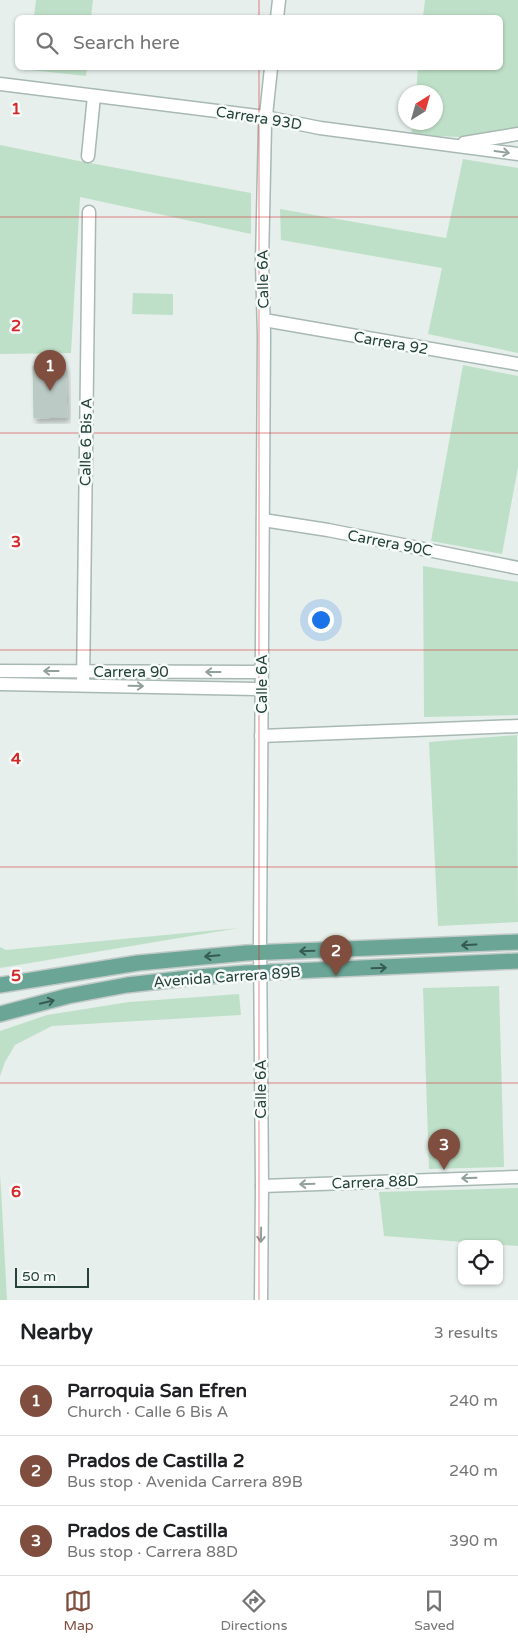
<!DOCTYPE html>
<html lang="en">
<head>
<meta charset="utf-8">
<style>
	body { margin:0; font-family:"Varela Round",sans-serif; background:#f2f2f2; color:#202124 }
	.controls { position:absolute; right:15px; bottom:15px; display:grid; overflow:hidden; border-radius:8px; box-shadow:0 1px 4px #0004 }
	.controls button { width:45px; height:45px; display:grid; place-items:center; padding:0; border:0; border-bottom:1px solid #e0e0e0; background:#fff; color:#202124; font:25px sans-serif }
	.compass { position:absolute; left:398px; top:85px; width:45px; height:45px; border-radius:50%; background:#fff; box-shadow:0 1px 4px #0004; rotate:37deg }
	.scale { position:absolute; left:15px; bottom:12px; width:74px; box-sizing:border-box; padding-left:5px; border:2px solid #24423a; border-top:0; font-size:14px; line-height:18px; white-space:nowrap; color:#24423a; -webkit-text-stroke:4px #f7fbf9; paint-order:stroke }
	.you { position:absolute; left:320px; top:619px; width:18px; height:18px; margin:-12px; border:4px solid #fff; border-radius:50%; background:#1a73e8; box-shadow:0 0 0 8px #1a73e833 }
	.badge { display:grid; place-items:center; width:32px; height:32px; border-radius:50%; background:#7f4e3f; color:#fff; font-size:16px; font-weight:700 }
	.pin { position:absolute; translate:-50% -41px; filter:drop-shadow(0 1px 2px #0008) }
	.pin::after { content:''; position:absolute; top:26px; width:18px; height:15px; background:inherit; clip-path:polygon(0 0,100% 0,50% 100%) }
	.list { margin:0; padding:0; list-style:none }
	h2 { display:flex; justify-content:space-between; align-items:center; height:65px; margin:0; padding:0 20px; font-size:21px }
	h2 small { font-size:16px; font-weight:400; color:#757577 }
	.list li { display:grid; grid-template-columns:32px 1fr auto; gap:15px; align-items:center; box-sizing:border-box; height:70px; padding:0 20px; border-top:1px solid #e0e0e0 }
	.list b { display:block; font-size:19px; white-space:nowrap }
	.list p { margin:0; font-size:16px; white-space:nowrap; color:#757577 }
	.list em { font-size:16px; font-style:normal; color:#757577 }
	.icon { flex:none; width:28px; height:28px; fill:none; stroke:currentColor; stroke-width:2; stroke-linecap:round; stroke-linejoin:round }
	.map { position:relative; flex:none; width:518px; height:1300px; overflow:hidden }
	.search { position:absolute; background:#fff; box-shadow:0 1px 4px #0004; left:15px; right:15px; top:15px; height:55px; display:flex; align-items:center; gap:12px; box-sizing:border-box; padding:0 18px; border-radius:8px; color:#757577; font-size:19px }
	.sheet { height:275px; background:#fff }
	nav { display:flex; justify-content:space-around; align-items:center; box-sizing:border-box; height:70px; border-top:1px solid #e0e0e0; background:#fff; font-size:14px; color:#757577 }
	nav a { display:grid; justify-items:center; gap:2px }
	nav .on { color:#7f4e3f }
	.map>svg:first-child { display:block }
</style>
</head>
<body>
<div class="map">
<svg width="518" height="1300" viewBox="0 0 518 1300">
	<defs>
		<filter id="shadow"><feDropShadow dx="2.5" dy="4.5" stdDeviation="2.5" flood-color="#0004"/></filter>
	</defs>
	<rect width="100%" height="100%" fill="#e6efeb"/>
	<!-- green -->
	<g fill="#bfe0c8">
		<polygon points="36,0 93,0 91,17 34,17"/>
		<polygon points="425,0 518,0 518,131 459,137 411,135 413,123 436,122 436,92 416,92 418,68 500,68 500,18 423,17"/>
		<polygon points="30,68 87,68 86,76 30,70"/>
		<polygon points="0,145 74,160 251,193 251,234 80,197 71,353 0,354"/>
		<polygon points="463,159 518,168 518,353 428,334 442,268 281,240 280,209 446,238"/>
		<polygon points="133,293 173,294 173,315 132,314"/>
		<polygon points="463,365 518,376 518,467 502,554 431,541"/>
		<polygon points="423,566 518,582 518,715 424,717"/>
		<polygon points="517,735 518,922 438,926 429,742"/>
		<polygon points="239,928 0,968 0,947 6,950"/>
		<polygon points="499,986 504,1167 429,1169 423,988"/>
		<polygon points="239,994 241,1015 52,1026 15,1045 5,1062 0,1076 0,1031 47,1015 129,1002"/>
		<polygon points="0,1175 1,1189 7,1300 0,1300"/>
		<polygon points="518,1188 518,1246 384,1236 379,1192"/>
	</g>
	<!-- building -->
	<polygon fill="#bbcac4" stroke="#b8c9c2" filter="url(#shadow)" points="65,365 67,417 34,418 33,366"/>
	<g fill="none" stroke-linecap="round" stroke-linejoin="round">
		<!-- minor casing -->
		<g stroke="#a8b8b2" stroke-width="15">
			<g id="minor">
				<polyline points="277,18 279,0"/>
				<polyline points="0,84 265,117 320,128 518,154"/>
				<polyline points="464,143 518,134"/>
				<polyline points="88,156 94,96"/>
				<polyline points="264,320 518,364"/>
				<polyline points="263,520 328,530 518,568"/>
				<polyline points="0,671 262,672"/>
				<polyline points="0,684 262,689"/>
				<polyline points="83,685 89,212"/>
				<polyline points="261,736 518,726"/>
				<polyline points="262,1186 518,1177"/>
				<polyline points="261,1300 262,1186 260,942 264,335 262,262 265,125 271,68"/>
			</g>
		</g>
		<!-- major casing -->
		<g stroke="#c2cac8" stroke-width="18">
			<g id="major">
				<polyline points="0,985 138,963 246,953 518,942"/>
				<polyline points="0,1014 68,996 127,985 197,977 246,973 518,961"/>
			</g>
		</g>
		<!-- minor -->
		<use href="#minor" stroke="#fff" stroke-width="12"/>
		<!-- major -->
		<use href="#major" stroke="#6aa596" stroke-width="15"/>
	</g>
	<!-- one-way arrows -->
	<defs><path id="oneway-shaft" d="M-6 0H5M1.5-3L5.5 0L1.5 3" fill="none" stroke-width="1.6" stroke-linecap="round" stroke-linejoin="round" transform="scale(1.25)"/></defs>
	<g stroke="#92a09c">
		<use href="#oneway-shaft" transform="translate(502 152) rotate(8)"/>
		<use href="#oneway-shaft" transform="translate(51 671) rotate(-180)"/>
		<use href="#oneway-shaft" transform="translate(213 672) rotate(-180)"/>
		<use href="#oneway-shaft" transform="translate(136 686) rotate(1)"/>
		<use href="#oneway-shaft" transform="translate(469 1178) rotate(178)"/>
		<use href="#oneway-shaft" transform="translate(307 1184) rotate(178)"/>
		<use href="#oneway-shaft" transform="translate(261 1235) rotate(91)"/>
	</g>
	<g stroke="#365b51">
		<use href="#oneway-shaft" transform="translate(469 945) rotate(177)"/>
		<use href="#oneway-shaft" transform="translate(307 951) rotate(178)"/>
		<use href="#oneway-shaft" transform="translate(212 956) rotate(175)"/>
		<use href="#oneway-shaft" transform="translate(379 968) rotate(-2)"/>
		<use href="#oneway-shaft" transform="translate(47 1002) rotate(-14)"/>
	</g>
	<!-- grid -->
	<path fill="none" stroke="#d62828" stroke-width="1" stroke-opacity="0.55" d="M259 0V18M259 68V1300M0 217H518M0 433H518M0 650H518M0 867H518M0 1083H518"/>
	<g text-anchor="middle" stroke-width="5" stroke-linejoin="round" paint-order="stroke">
		<!-- street labels -->
		<g font-size="15" fill="#24423a" stroke="#f7fbf9">
			<text transform="translate(259 118) rotate(9)" y="5">Carrera 93D</text>
			<text transform="translate(263 279) rotate(-91)" y="5">Calle 6A</text>
			<text transform="translate(391 343) rotate(10)" y="5">Carrera 92</text>
			<text transform="translate(86 442) rotate(-89)" y="5">Calle 6 Bis A</text>
			<text transform="translate(390 543) rotate(11)" y="5">Carrera 90C</text>
			<text x="131" y="677">Carrera 90</text>
			<text transform="translate(262 684) rotate(-90)" y="5">Calle 6A</text>
			<text transform="translate(227 977) rotate(-4)" y="5">Avenida Carrera 89B</text>
			<text transform="translate(261 1089) rotate(-90)" y="5">Calle 6A</text>
			<text transform="translate(375 1182) rotate(-2)" y="5">Carrera 88D</text>
		</g>
	</g>
	<g font-size="16" text-anchor="middle" font-weight="bold" fill="#d62828" stroke="#f7fbf9" stroke-width="5" stroke-linejoin="round" paint-order="stroke">
		<text x="16" y="114">1</text>
		<text x="16" y="331">2</text>
		<text x="16" y="547">3</text>
		<text x="16" y="764">4</text>
		<text x="16" y="981">5</text>
		<text x="16" y="1197">6</text>
	</g>
</svg>
<div class="controls">
<button><svg class="icon" aria-label="locate" viewBox="0 0 24 24"><circle cx="12" cy="12" r="6"/><path d="M12 2v4M12 18v4M2 12h4M18 12h4"/></svg></button>
</div>
<svg class="compass" viewBox="-18 -18 36 36"><path d="M0-13l5 13h-10z" fill="#e53935"/><path d="M0 13l5-13h-10z" fill="#757577"/></svg>
<div class="scale">50 m</div>
<div class="you"></div>
<div class="pin badge" style="left:50px;top:391px">1</div>
<div class="pin badge" style="left:336px;top:976px">2</div>
<div class="pin badge" style="left:444px;top:1170px">3</div>
<div class="search"><svg class="icon" aria-label="search" viewBox="0 0 24 24"><circle cx="10" cy="10" r="6"/><path d="M15 15l6 6"/></svg>Search here</div>
</div>
<section class="sheet">
<h2>Nearby<small>3 results</small></h2>
<ul class="list">
<li><span class="badge">1</span><div><b>Parroquia San Efren</b><p>Church · Calle 6 Bis A</p></div><em>240 m</em></li>
<li><span class="badge">2</span><div><b>Prados de Castilla 2</b><p>Bus stop · Avenida Carrera 89B</p></div><em>240 m</em></li>
<li><span class="badge">3</span><div><b>Prados de Castilla</b><p>Bus stop · Carrera 88D</p></div><em>390 m</em></li>
</ul>
</section>
<nav>
<a class="on"><svg class="icon" aria-label="map" viewBox="0 0 24 24"><path d="M3 6l6-2 6 2 6-2v14l-6 2-6-2-6 2zM9 4v14M15 6v14"/></svg>Map</a>
<a><svg class="icon" aria-label="directions" viewBox="0 0 24 24"><path d="M12 3l9 9-9 9-9-9zM9 14v-3h6M13 9l2 2-2 2"/></svg>Directions</a>
<a><svg class="icon" aria-label="saved" viewBox="0 0 24 24"><path d="M7 4h10v16l-5-4-5 4z"/></svg>Saved</a>
</nav>
</body>
</html>
